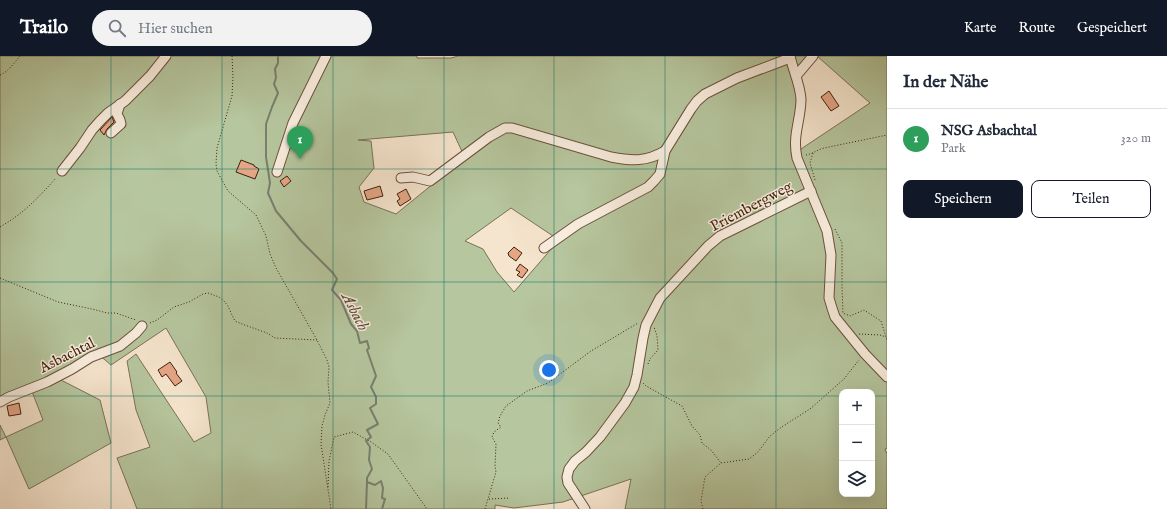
<!DOCTYPE html>
<html lang="de">
<head>
<meta charset="utf-8">
<style>
	body { margin:0; font-family:"IM FELL English",serif; background:#f2f2f3; color:#1f2937 }
	.controls { position:absolute; right:12px; bottom:12px; display:grid; overflow:hidden; border-radius:8px; box-shadow:0 4px 16px #0002 }
	.controls button { width:36px; height:36px; display:grid; place-items:center; padding:0; border:0; border-bottom:1px solid #e0e1e3; background:#fff; color:#1f2937; font:20px sans-serif }
	.you { position:absolute; left:549px; top:314px; width:14px; height:14px; margin:-10px; border:3px solid #fff; border-radius:50%; background:#1a73e8; box-shadow:0 0 0 6px #1a73e833 }
	.badge { display:grid; place-items:center; width:26px; height:26px; border-radius:50%; background:#111827; color:#fff; font-size:13px; font-weight:700 }
	.pin { position:absolute; translate:-50% -33px; filter:drop-shadow(0 1px 2px #0008) }
	.pin::after { content:''; position:absolute; top:21px; width:14px; height:12px; background:inherit; clip-path:polygon(0 0,100% 0,50% 100%) }
	.list { margin:0; padding:0; list-style:none }
	h2 { display:flex; justify-content:space-between; align-items:center; height:52px; margin:0; padding:0 16px; font-size:17px }
	h2 small { font-size:13px; font-weight:400; color:#747a83 }
	.list li { display:grid; grid-template-columns:26px 1fr auto; gap:12px; align-items:center; box-sizing:border-box; height:60px; padding:0 16px; border-top:1px solid #e0e1e3 }
	.list b { display:block; font-size:15px; white-space:nowrap }
	.list p { margin:0; font-size:13px; white-space:nowrap; color:#747a83 }
	.list em { font-size:13px; font-style:normal; color:#747a83 }
	.actions { display:flex; gap:8px; padding:12px 16px }
	.actions a { flex:1; padding:9px 0; border:1px solid #111827; border-radius:8px; text-align:center; font-size:14px; color:#111827 }
	.actions .main { background:#111827; color:#fff }
	.icon { flex:none; width:22px; height:22px; fill:none; stroke:currentColor; stroke-width:2; stroke-linecap:round; stroke-linejoin:round }
	.map { position:relative; flex:none; width:887px; height:453px; overflow:hidden }
	header { display:flex; align-items:center; gap:24px; box-sizing:border-box; height:56px; padding:0 20px; background:#111827; color:#fff }
	header strong { font-size:19px }
	nav { display:flex; gap:22px; margin-inline-start:auto; font-size:14px }
	.search { width:280px; height:36px; background:#f2f2f3; display:flex; align-items:center; gap:10px; box-sizing:border-box; padding:0 14px; border-radius:22px; color:#747a83; font-size:15px }
	main { display:flex }
	aside { flex:1; background:#fff }
	.map>svg:first-child { display:block }
</style>
</head>
<body>
<header>
<strong>Trailo</strong>
<div class="search"><svg class="icon" aria-label="search" viewBox="0 0 24 24"><circle cx="10" cy="10" r="6"/><path d="M15 15l6 6"/></svg>Hier suchen</div>
<nav><a>Karte</a><a>Route</a><a>Gespeichert</a></nav>
</header>
<main>
<div class="map">
<svg width="887" height="453" viewBox="0 0 887 453">
	<rect width="100%" height="100%" fill="#f6e5ce"/>
	<filter id="stains"><feTurbulence type="fractalNoise" baseFrequency=".005" numOctaves="4"/><feColorMatrix values="0 0 0 0 .2 0 0 0 0 .09 0 0 0 0 .02 0 0 0 .5 -.17"/></filter>
	<radialGradient id="worn" r=".72"><stop offset=".6" stop-color="#630" stop-opacity="0"/><stop offset="1" stop-color="#630" stop-opacity=".3"/></radialGradient>
	<!-- green -->
	<g fill="#b6c69e" stroke="#7a7256" fill-rule="evenodd">
		<path d="M0 0H417V2H451L458 0H788L799 42 798 95 870 47 817 0 801 18 792 0H887V392L885 393 887 398V453H625L631 423 563 446 514 452 495 449V453H137L117 402 150 391 136 354 127 305 136 298 194 386 211 377 206 341 166 272 111 309 98 298 0 343ZM453 76 465 102 396 158 364 146 359 131 374 112 371 85 358 84ZM511 152 559 184 514 236 497 216 483 193 465 185ZM842 336H872V438H842Z"/>
		<polygon points="59,323 100,344 111,387 29,433 6,381 0,384 0,369 6,381 43,364 31,333"/>
	</g>
	<g fill="none" stroke-linecap="round" stroke-linejoin="round">
		<!-- stream -->
		<g stroke="#788070" stroke-width="2">
			<polyline points="278,0 278,7 275,13 276,22 274,28 278,37 272,51 266,68 266,101 270,127 268,137 276,155 301,185 333,217 337,223 332,234 341,244 351,268 357,275 360,287 367,285 369,292 367,294 376,320 371,331 376,341 376,348 370,352 378,368 367,374 371,381 366,385 370,391 369,404 372,413 367,422 367,426 375,429 381,425 383,432 382,442 385,443 382,453"/>
			<polyline points="366,453 367,426"/>
		</g>
	</g>
	<!-- building -->
	<g fill="#e5a685" stroke="#3f1f0d">
		<polygon points="829,35 839,50 831,55 821,41"/>
		<polygon points="112,61 114,66 107,73 104,79 100,74"/>
		<polygon points="241,104 254,109 254,110 259,113 255,123 236,116"/>
		<polygon points="287,120 291,125 284,131 280,125"/>
		<polygon points="380,130 383,140 367,144 364,135"/>
		<polygon points="406,133 411,143 400,150 397,145 400,143 397,138"/>
		<polygon points="514,191 522,197 516,205 509,200 508,197"/>
		<polygon points="520,208 528,214 522,222 517,219 520,216 516,214"/>
		<polygon points="170,306 177,316 176,317 182,325 175,330 166,318 162,321 158,314"/>
		<polygon points="19,347 21,358 9,360 7,350"/>
	</g>
	<g fill="none" stroke-linecap="round" stroke-linejoin="round">
		<!-- minor casing -->
		<g stroke="#6d503d" stroke-width="11">
			<g id="minor">
				<path d="M790 0C793 14 800 28 801 43 801 64 792 79 797 102L827 175 831 199 829 242 832 252 835 261 865 298 887 321"/>
				<polyline points="796,20 813,0"/>
				<polyline points="111,77 121,68 120,64 117,58 120,48"/>
				<polyline points="62,115 80,92 92,74 100,65 108,57 125,45 150,20 166,0"/>
				<polyline points="277,116 293,67 326,0"/>
				<path d="M401 122 413 121 430 125 489 81 505 72H512L519 74 611 101C632 105 646 106 665 95"/>
				<polyline points="544,192 578,168 648,131 654,125 660,118 665,95 691,53 697,45 705,38 737,22 790,2"/>
				<polyline points="0,346 9,341 47,326 72,313 91,301 120,290 136,277 142,270"/>
				<polyline points="585,453 568,427 567,421 569,413 575,405 586,396 600,381 625,347 634,331 637,319 643,282 646,269 660,242 708,190 720,180 811,135"/>
			</g>
		</g>
		<!-- path -->
		<g stroke="#3f1f0d" stroke-width="1" stroke-dasharray="1 2" stroke-linecap="butt">
			<polyline points="232,0 233,21 232,40 217,92 216,108 217,115 228,135 256,159 266,180 270,198 276,212 317,284 327,304 329,311 328,326 330,347 325,359 322,370 321,388 331,453"/>
			<path d="M0 19C8 16 14 7 20 0"/>
			<polyline points="813,97 810,107 815,124"/>
			<path d="M806 99C812 98 817 94 824 92L887 79"/>
			<path d="M0 171C24 157 38 142 56 122"/>
			<polyline points="835,173 842,187 842,231 843,257 850,260 864,254 881,265 887,284"/>
			<polyline points="0,222 58,246 92,253 107,257 116,257 136,264"/>
			<polyline points="150,267 157,264 174,251 189,246 203,238 208,237 219,241 224,245 228,250 231,257 235,265 242,268 267,277 275,282 317,284"/>
			<polyline points="859,278 880,279 886,281"/>
			<polyline points="648,308 650,303 658,294 657,280 654,271"/>
			<polyline points="643,327 646,330 682,350 692,370 700,379 702,387 711,394 721,407"/>
			<polyline points="328,431 329,405 334,381 353,376 371,386 388,398 427,453"/>
			<polyline points="489,443 509,442"/>
			<polyline points="485,453 496,416 495,410 496,388 492,381 494,376 501,371 498,367 500,360 506,350 527,335 548,327 591,295 638,267"/>
			<polyline points="703,453 701,445 705,421 721,407 749,403 758,396 770,380 783,370 810,353 844,323 859,304"/>
		</g>
		<!-- minor -->
		<use href="#minor" stroke="#f9eedf" stroke-width="9"/>
	</g>
	<!-- grid -->
	<path fill="none" stroke="#0f766e" stroke-width="1" stroke-opacity="0.55" d="M111 0V453M222 0V453M333 0V453M444 0V453M554 0V453M665 0V453M776 0V453M0 113H887M0 226H887M0 340H842M872 340H887"/>
	<g text-anchor="middle" stroke-width="3" stroke-linejoin="round" paint-order="stroke">
		<!-- street labels -->
		<g font-size="15" fill="#3f1f0d" stroke="#f9eedf">
			<text transform="translate(751 150) rotate(-28)" y="5">Priembergweg</text>
			<text transform="translate(67 299) rotate(-27)" y="5">Asbachtal</text>
		</g>
		<!-- water labels -->
		<g font-size="16" font-style="italic" fill="#5c4f3f" stroke="#f9eedf">
			<text transform="translate(356 255) rotate(62)" y="6">Asbach</text>
		</g>
	</g>
	<rect width="100%" height="100%" filter="url(#stains)"/>
	<rect width="100%" height="100%" fill="url(#worn)"/>
</svg>
<div class="controls">
<button>+</button>
<button>−</button>
<button><svg class="icon" aria-label="layers" viewBox="0 0 24 24"><path d="M12 4l9 5-9 5-9-5zM3 14l9 5 9-5"/></svg></button>
</div>
<div class="you"></div>
<div class="pin badge" style="left:300px;top:103px;background:#2e9e5b">1</div>
</div>
<aside>
<h2>In der Nähe<small></small></h2>
<ul class="list">
<li><span class="badge" style="background:#2e9e5b">1</span><div><b>NSG Asbachtal</b><p>Park</p></div><em>320 m</em></li>
</ul>
<div class="actions"><a class="main">Speichern</a><a>Teilen</a></div>
</aside>
</main>
</body>
</html>
